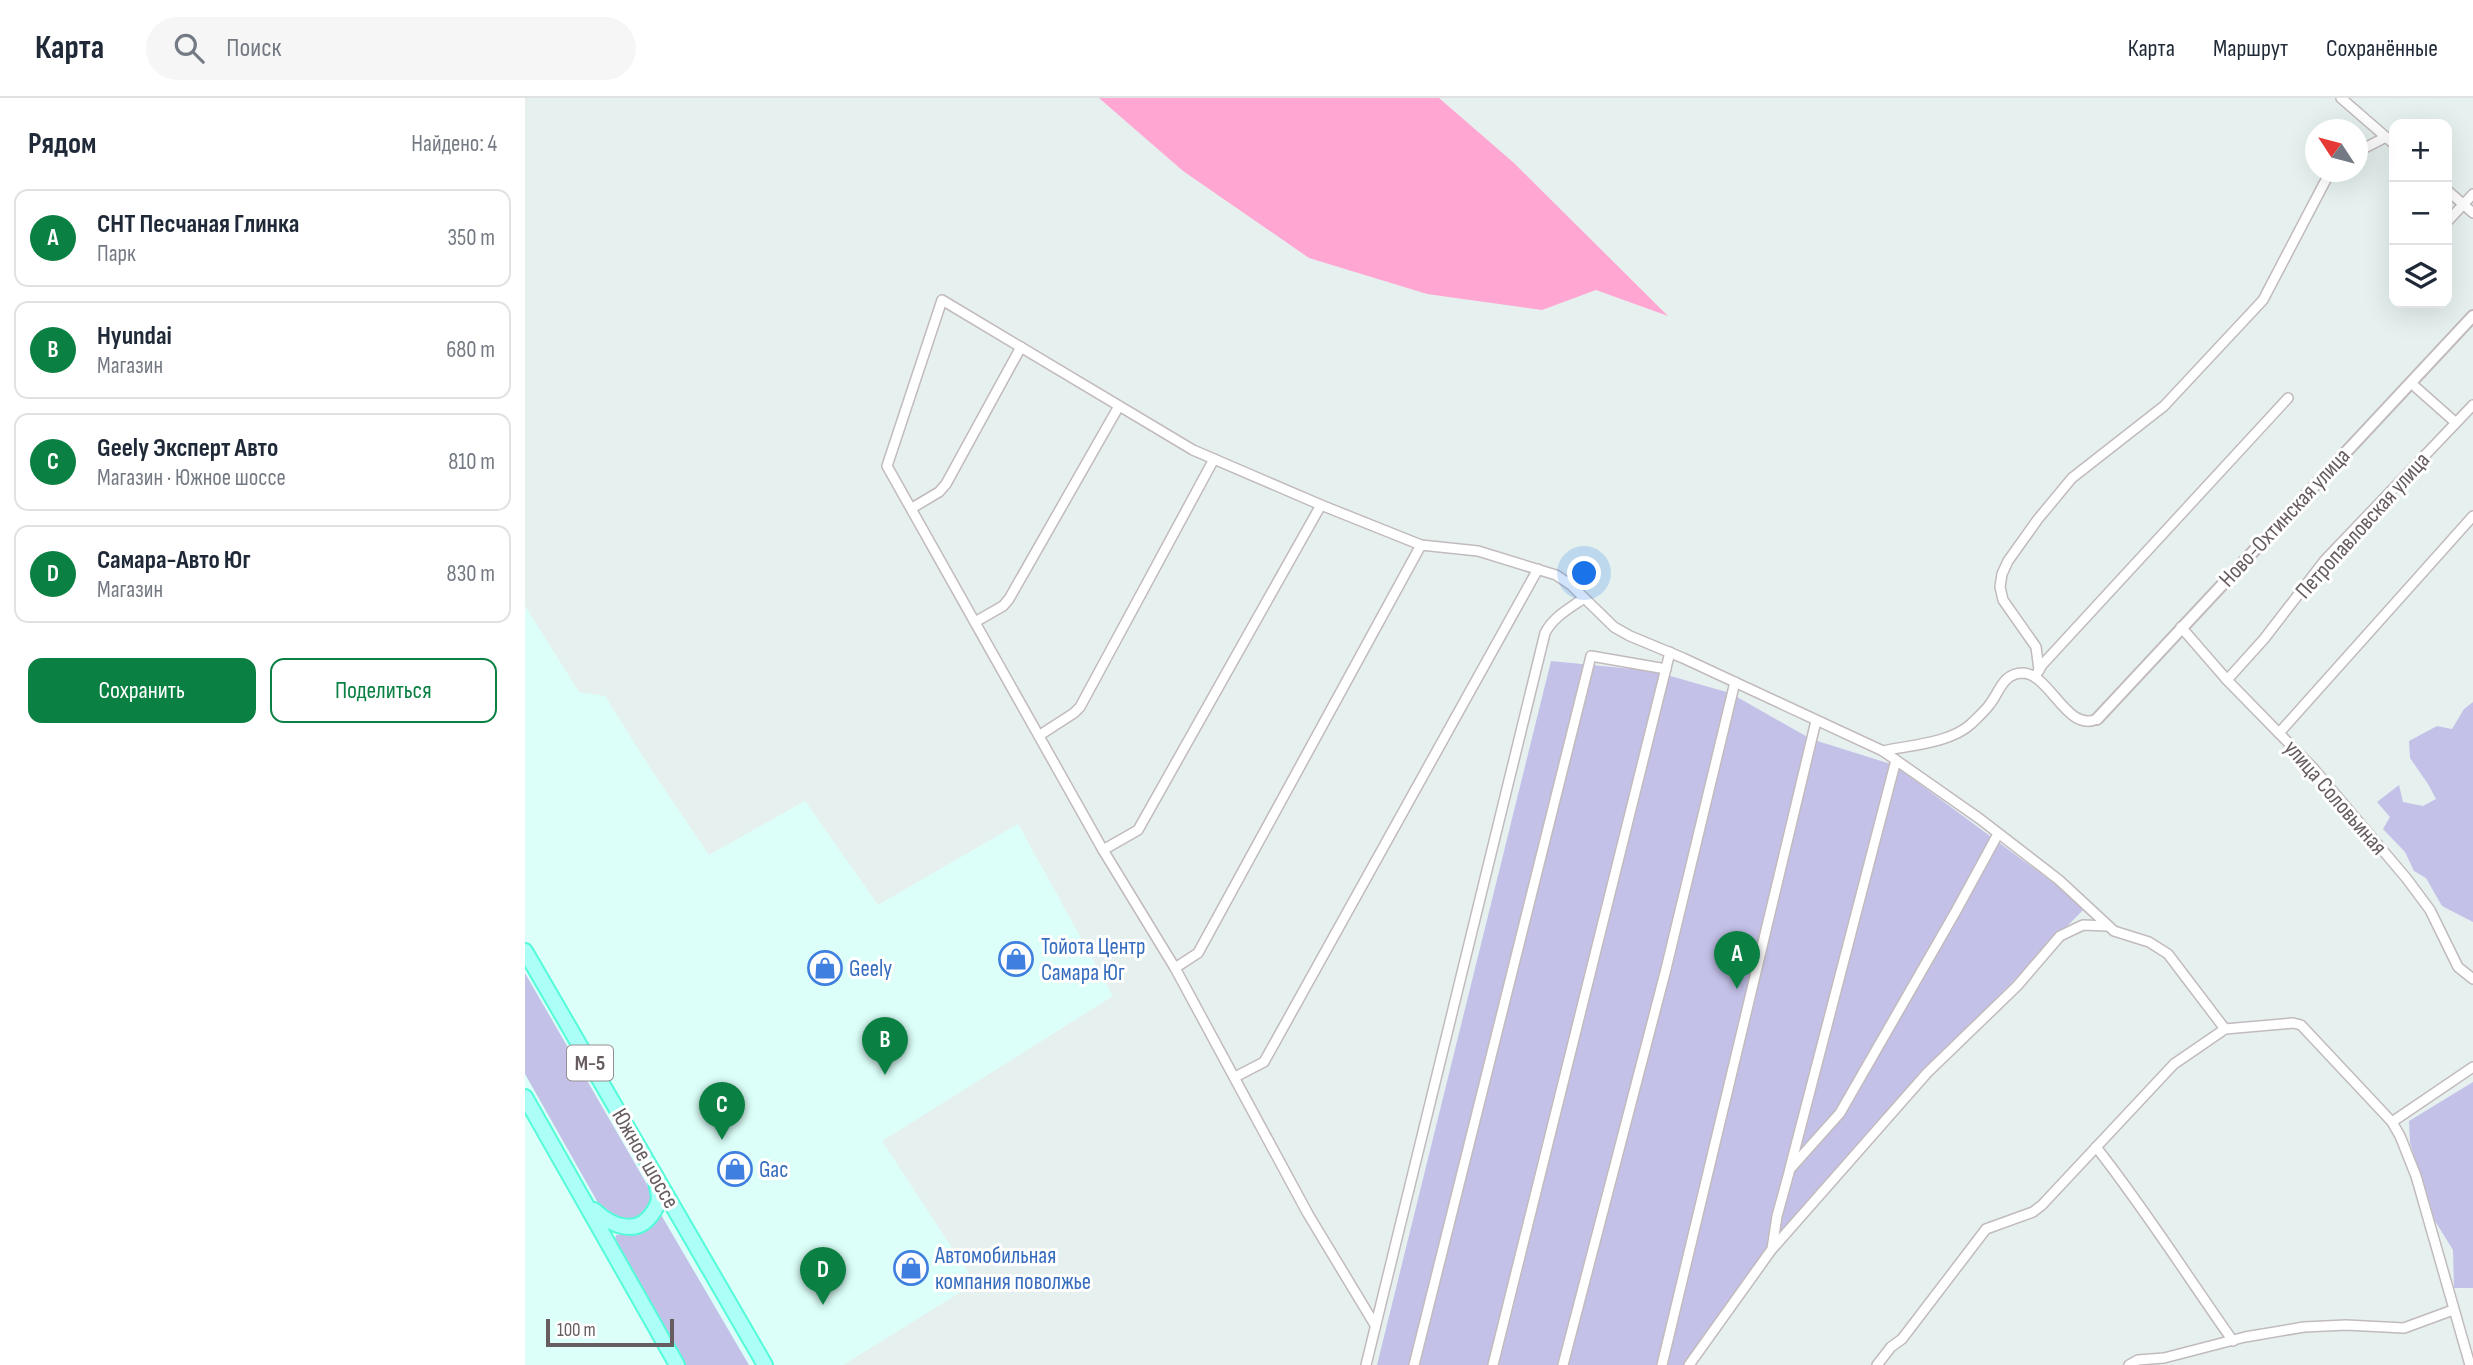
<!DOCTYPE html>
<html lang="ru">
<head>
<meta charset="utf-8">
<style>
	body { margin:0; font-family:"Sofia Sans Condensed",sans-serif; background:#f6f6f7; color:#1f2937 }
	.controls { position:absolute; right:21px; top:21px; display:grid; overflow:hidden; border-radius:14px; box-shadow:0 7px 28px #0002 }
	.controls button { width:63px; height:63px; display:grid; place-items:center; padding:0; border:0; border-bottom:2px solid #e0e1e3; background:#fff; color:#1f2937; font:35px sans-serif }
	.compass { position:absolute; left:1780px; top:21px; width:63px; height:63px; border-radius:50%; background:#fff; box-shadow:0 7px 28px #0002; rotate:306deg }
	.scale { position:absolute; left:21px; bottom:18px; width:128px; box-sizing:border-box; padding-left:7px; border:4px solid #675d61; border-top:0; font-size:19px; line-height:24px; white-space:nowrap; color:#675d61; -webkit-text-stroke:5px #fff; paint-order:stroke }
	.you { position:absolute; left:1060px; top:476px; width:24px; height:24px; margin:-18px; border:5px solid #fff; border-radius:50%; background:#1a73e8; box-shadow:0 0 0 10px #1a73e833 }
	.badge { display:grid; place-items:center; width:46px; height:46px; border-radius:50%; background:#0b8043; color:#fff; font-size:23px; font-weight:700 }
	.pin { position:absolute; translate:-50% -58px; filter:drop-shadow(0 2px 4px #0008) }
	.pin::after { content:''; position:absolute; top:37px; width:24px; height:21px; background:inherit; clip-path:polygon(0 0,100% 0,50% 100%) }
	.list { margin:0; padding:0; list-style:none }
	h2 { display:flex; justify-content:space-between; align-items:center; height:91px; margin:0; padding:0 28px; font-size:30px }
	h2 small { font-size:23px; font-weight:400; color:#747a83 }
	.list li { display:grid; grid-template-columns:46px 1fr auto; gap:21px; align-items:center; box-sizing:border-box; height:98px; margin:0 14px 14px; padding:0 14px; border:2px solid #e0e1e3; border-radius:14px }
	.list b { display:block; font-size:26px; white-space:nowrap }
	.list p { margin:0; font-size:23px; white-space:nowrap; color:#747a83 }
	.list em { font-size:23px; font-style:normal; color:#747a83 }
	.actions { display:flex; gap:14px; padding:21px 28px }
	.actions a { flex:1; padding:16px 0; border:2px solid #0b8043; border-radius:14px; text-align:center; font-size:24px; color:#0b8043 }
	.actions .main { background:#0b8043; color:#fff }
	.icon { flex:none; width:38px; height:38px; fill:none; stroke:currentColor; stroke-width:2; stroke-linecap:round; stroke-linejoin:round }
	.map { position:relative; flex:none; width:1948px; height:1267px; overflow:hidden }
	header { display:flex; align-items:center; gap:42px; box-sizing:border-box; height:98px; padding:0 35px; background:#fff; border-bottom:2px solid #e0e1e3 }
	header strong { font-size:33px }
	nav { display:flex; gap:38px; margin-inline-start:auto; font-size:24px }
	.search { width:490px; height:63px; background:#f6f6f7; display:flex; align-items:center; gap:18px; box-sizing:border-box; padding:0 24px; border-radius:38px; color:#747a83; font-size:26px }
	main { display:flex }
	aside { flex:1; background:#fff }
	.map>svg:first-child { display:block }
</style>
</head>
<body>
<header>
<strong>Карта</strong>
<div class="search"><svg class="icon" aria-label="search" viewBox="0 0 24 24"><circle cx="10" cy="10" r="6"/><path d="M15 15l6 6"/></svg>Поиск</div>
<nav><a>Карта</a><a>Маршрут</a><a>Сохранённые</a></nav>
</header>
<main>
<aside>
<h2>Рядом<small>Найдено: 4</small></h2>
<ul class="list">
<li><span class="badge">A</span><div><b>СНТ Песчаная Глинка</b><p>Парк</p></div><em>350 m</em></li>
<li><span class="badge">B</span><div><b>Hyundai</b><p>Магазин</p></div><em>680 m</em></li>
<li><span class="badge">C</span><div><b>Geely Эксперт Авто</b><p>Магазин · Южное шоссе</p></div><em>810 m</em></li>
<li><span class="badge">D</span><div><b>Самара-Авто Юг</b><p>Магазин</p></div><em>830 m</em></li>
</ul>
<div class="actions"><a class="main">Сохранить</a><a>Поделиться</a></div>
</aside>
<div class="map">
<svg width="1948" height="1267" viewBox="0 0 1948 1267">
	<rect width="100%" height="100%" fill="#e6f1ef"/>
	<!-- commercial -->
	<polygon fill="#dcfff9" points="0,508 54,594 80,598 125,670 184,757 280,703 353,807 493,726 588,898 357,1043 450,1185 318,1267 0,1267"/>
	<!-- green -->
	<g fill="#c4c1e9">
		<polygon points="1026,563 1128,573 1205,595 1286,641 1369,667 1561,809 1399,974 1244,1151 1160,1267 852,1267"/>
		<polygon points="1948,604 1948,824 1917,808 1901,780 1889,773 1880,754 1858,731 1865,719 1852,704 1874,687 1878,704 1898,708 1911,701 1903,686 1885,660 1884,643 1912,628 1927,631 1939,611"/>
		<polygon points="0,875 127,1095 125,1110 112,1122 99,1125 77,1112 0,976"/>
		<polygon points="1948,984 1948,1190 1929,1190 1928,1152 1910,1123 1885,1045 1884,1023"/>
		<path d="M135 1115 224 1267H160L90 1142 91 1137C97 1135 103 1137 110 1135 121 1133 128 1123 135 1115Z"/>
	</g>
	<!-- water -->
	<polygon fill="#ffa7d2" points="574,0 914,0 989,65 1143,218 1071,192 1017,212 902,196 784,160 658,73"/>
	<g fill="none" stroke-linecap="round" stroke-linejoin="round">
		<!-- minor casing -->
		<g stroke="#c2babd" stroke-width="12">
			<g id="minor">
				<polyline points="1816,0 1869,46"/>
				<polyline points="1832,54 1861,39"/>
				<polyline points="1922,92 1948,115"/>
				<polyline points="1922,124 1948,96"/>
				<polyline points="1886,285 1930,324"/>
				<polyline points="387,410 414,394 421,386 496,249"/>
				<polyline points="450,524 478,508 484,501 594,308"/>
				<polyline points="1656,529 1702,582 1789,671 1882,781 1905,812 1933,869 1948,881"/>
				<polyline points="1514,572 1511,549 1478,502 1475,489 1477,476 1483,463 1513,421 1547,380 1639,308 1738,202 1805,74"/>
				<polyline points="1510,579 1517,567 1763,300"/>
				<polyline points="1702,582 1739,541 1800,462 1948,307"/>
				<polyline points="1754,635 1948,418"/>
				<polyline points="515,637 549,615 555,609 689,361"/>
				<path d="M1358 653C1386 647 1425 645 1446 626 1452 620 1460 613 1465 606 1475 593 1478 575 1498 575 1525 576 1542 635 1572 621"/>
				<polyline points="578,752 613,732 796,407"/>
				<polyline points="650,870 673,855 896,447"/>
				<polyline points="710,979 739,964 1013,471"/>
				<polyline points="1867,1024 1948,969"/>
				<path d="M1571 1049C1620 1111 1662 1178 1708 1243"/>
				<polyline points="1265,1070 1371,662"/>
				<polyline points="1248,1150 1402,975 1492,888 1535,838 1558,827 1583,828"/>
				<polyline points="850,1227 783,1116 650,870 578,752 362,368 417,202 668,352 796,407 896,447 953,453 1031,477 1046,487 1089,529 1105,538 1158,560 1358,653 1455,721 1534,782 1589,833 1624,844 1643,856 1700,931"/>
				<path d="M841 1267 1020 535C1029 518 1044 511 1059 500"/>
				<polyline points="889,1267 1066,558 1141,571"/>
				<polyline points="968,1267 1145,554"/>
				<polyline points="1038,1267 1141,871 1210,584"/>
				<polyline points="1137,1267 1291,623"/>
				<polyline points="1164,1267 1247,1151 1252,1118 1265,1071 1315,1015 1431,813 1473,736"/>
				<polyline points="1352,1267 1366,1249 1377,1241 1461,1131 1508,1114 1517,1107 1649,966 1700,931 1768,925 1776,927 1867,1024 1875,1038 1891,1078 1945,1267"/>
				<polyline points="1604,1267 1613,1262 1639,1260 1720,1239 1779,1229 1821,1227 1879,1230 1928,1212"/>
			</g>
		</g>
		<!-- tertiary casing -->
		<g stroke="#c2babd" stroke-width="14">
			<polyline id="tertiary" points="1572,621 1948,218"/>
		</g>
		<!-- primary casing -->
		<g stroke="#54fbd8" stroke-width="18">
			<g id="primary">
				<polyline points="0,853 240,1267"/>
				<polyline points="0,999 152,1267"/>
				<path d="M69 1112C85 1127 111 1139 127 1116 130 1112 133 1106 134 1101 134 1096 132 1089 131 1084"/>
			</g>
		</g>
		<!-- minor -->
		<use href="#minor" stroke="#fff" stroke-width="9"/>
		<!-- tertiary -->
		<use href="#tertiary" stroke="#fff" stroke-width="10"/>
		<!-- primary -->
		<use href="#primary" stroke="#acfff7" stroke-width="14"/>
	</g>
	<!-- icons -->
	<defs>
		<g id="shop-ring" transform="scale(1.75)"><circle r="9.5" fill="#fff" stroke="#3f7fe0" stroke-width="1.5"/><path d="M-5-2.5h2.3a2.7 3.5 0 0 1 5.4 0H5L5.5 6h-11ZM-1.5-2.5h3a1.5 2.3 0 0 0-3 0Z" fill="#3f7fe0"/></g>
	</defs>
	<g fill-rule="evenodd">
		<use href="#shop-ring" x="491" y="861"/>
		<use href="#shop-ring" x="300" y="870"/>
		<use href="#shop-ring" x="210" y="1071"/>
		<use href="#shop-ring" x="386" y="1170"/>
	</g>
	<g text-anchor="middle" stroke-width="6" stroke-linejoin="round" paint-order="stroke">
		<!-- shield labels -->
		<rect fill="#fff" stroke="#958e90" stroke-width="2" x="42" y="947.5" width="46" height="35" rx="5"/>
		<g font-size="21" font-weight="bold" fill="#675d61">
			<text x="65" y="972">М-5</text>
		</g>
		<!-- street labels -->
		<g font-size="23" fill="#675d61" stroke="#fff">
			<text transform="translate(1759 419) rotate(-47)" y="8">Ново-Охтинская улица</text>
			<text transform="translate(1837 427) rotate(-48)" y="8">Петропавловская улица</text>
			<text transform="translate(1811 699) rotate(49)" y="8">улица Соловьиная</text>
			<text transform="translate(121 1060) rotate(60)" y="8">Южное шоссе</text>
		</g>
		<!-- shop labels -->
		<g font-size="23" fill="#366cbe" stroke="#fff" text-anchor="start">
			<text x="516" y="856">Тойота Центр<tspan x="516" dy="26">Самара Юг</tspan></text>
			<text x="324" y="878">Geely</text>
			<text x="234" y="1079">Gac</text>
			<text x="410" y="1165">Автомобильная<tspan x="410" dy="26">компания поволжье</tspan></text>
		</g>
	</g>
</svg>
<div class="controls">
<button>+</button>
<button>−</button>
<button><svg class="icon" aria-label="layers" viewBox="0 0 24 24"><path d="M12 4l9 5-9 5-9-5zM3 14l9 5 9-5"/></svg></button>
</div>
<svg class="compass" viewBox="-18 -18 36 36"><path d="M0-13l5 13h-10z" fill="#e53935"/><path d="M0 13l5-13h-10z" fill="#747a83"/></svg>
<div class="scale">100 m</div>
<div class="you"></div>
<div class="pin badge" style="left:1212px;top:891px">A</div>
<div class="pin badge" style="left:360px;top:977px">B</div>
<div class="pin badge" style="left:197px;top:1042px">C</div>
<div class="pin badge" style="left:298px;top:1207px">D</div>
</div>
</main>
</body>
</html>
